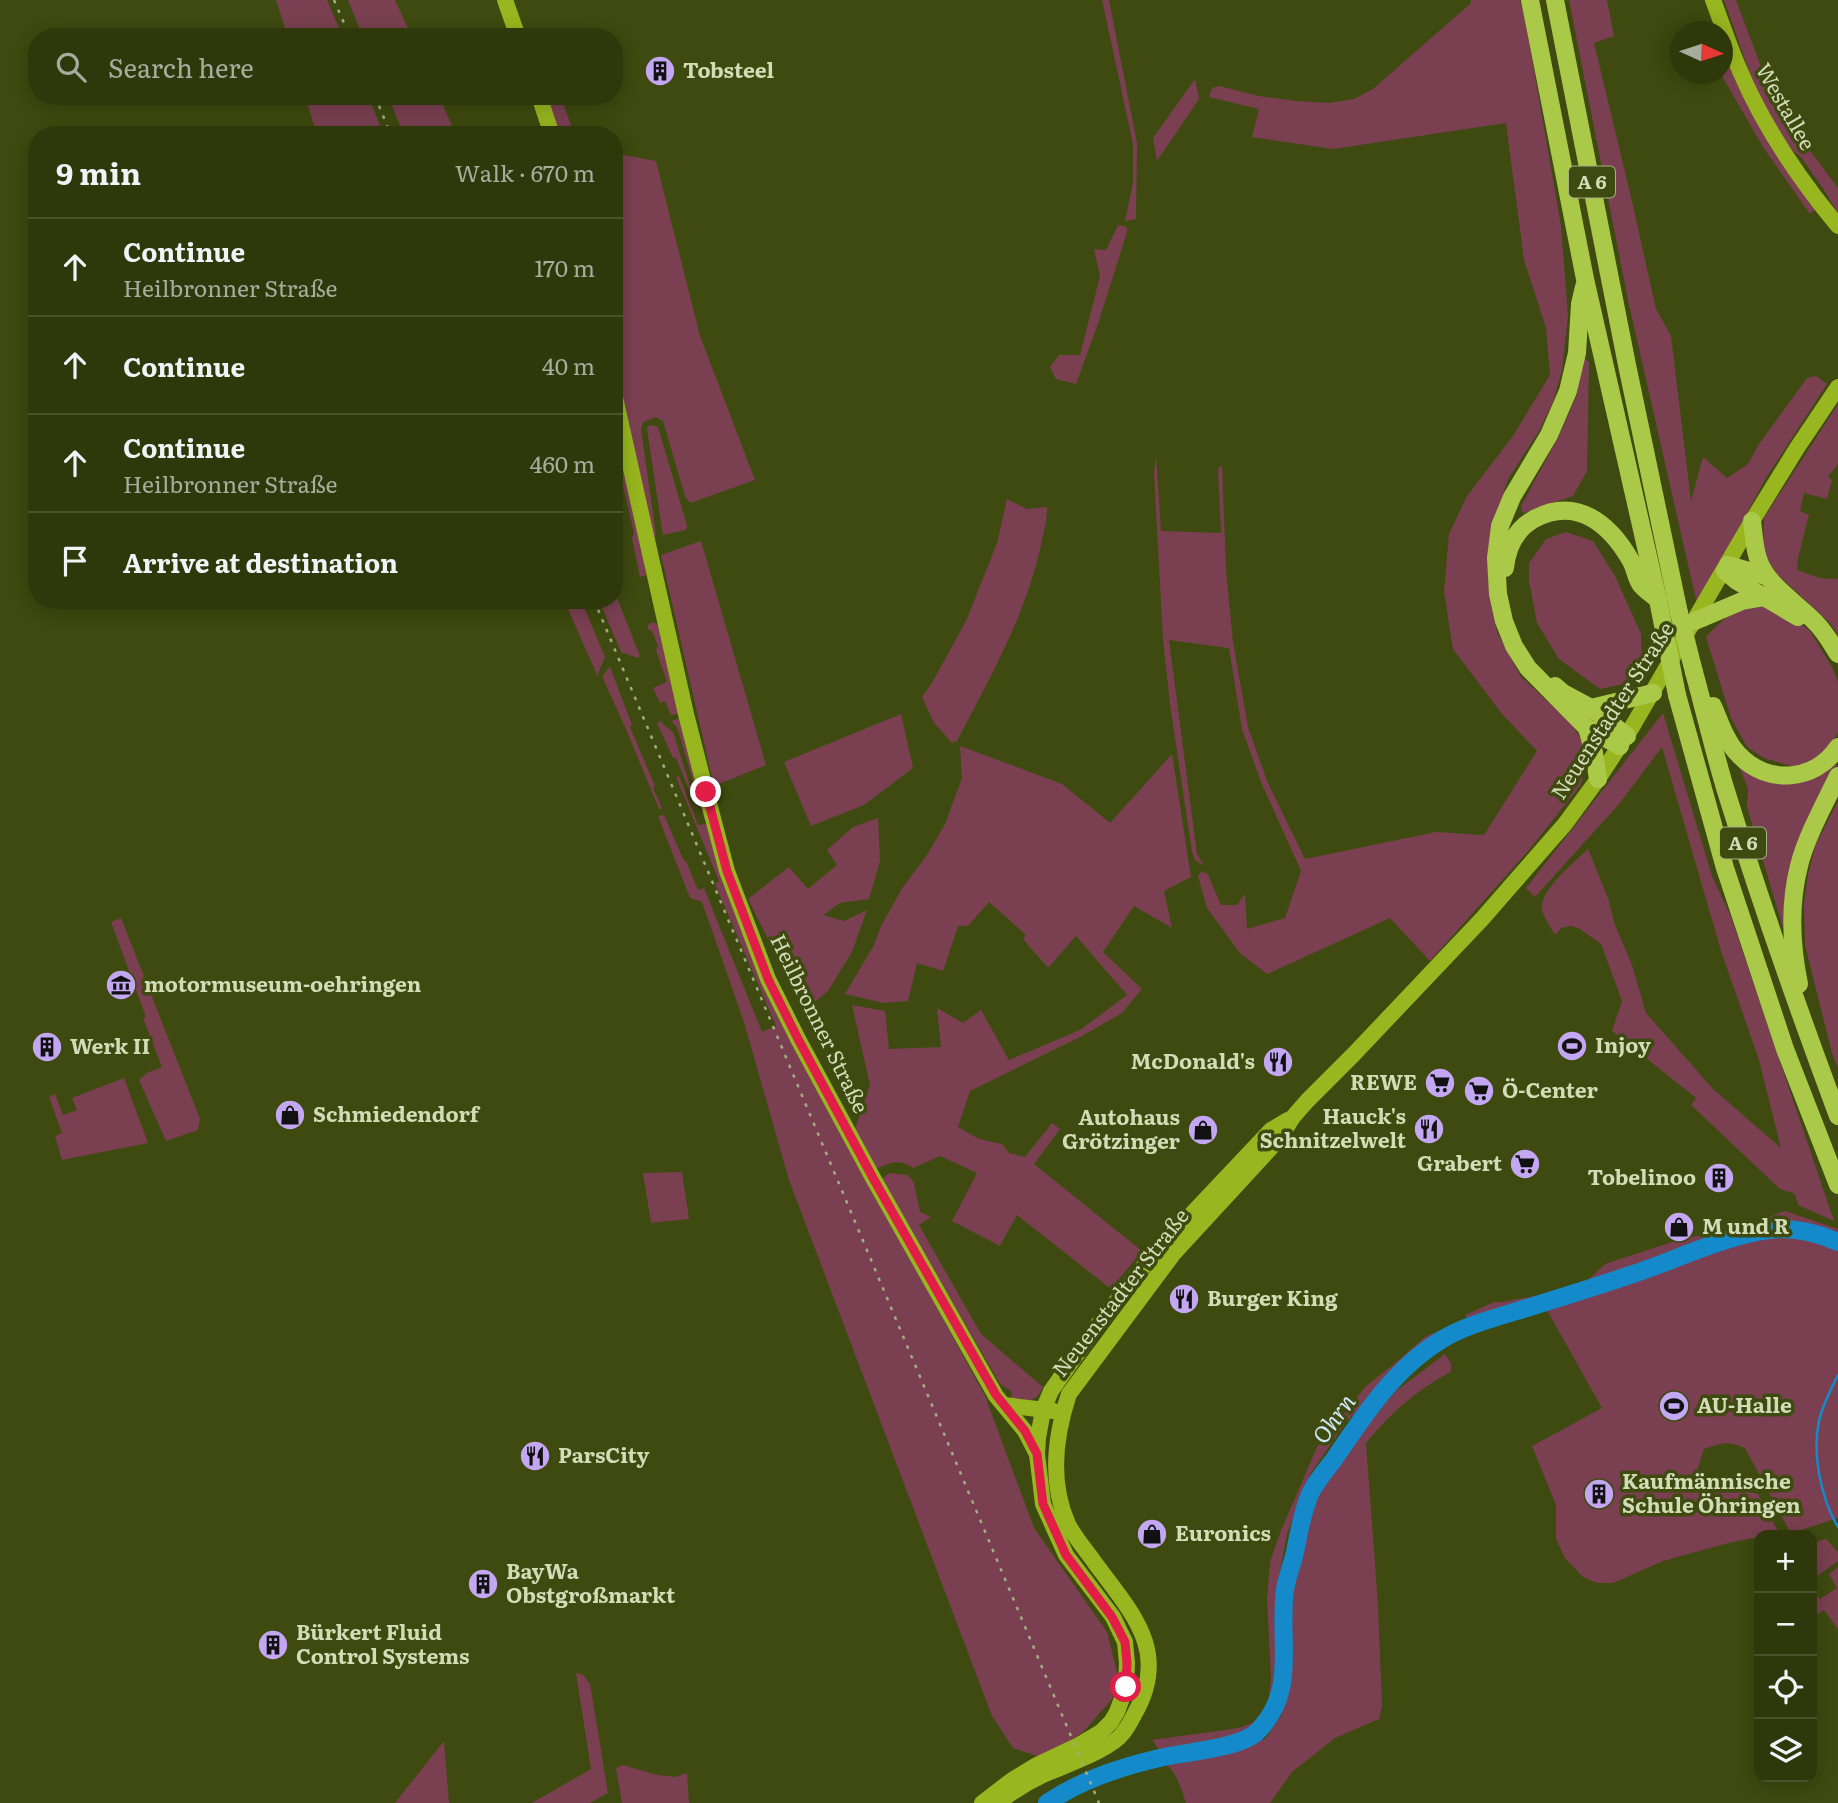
<!DOCTYPE html>
<html lang="en">
<head>
<meta charset="utf-8">
<style>
	body { margin:0; font-family:Literata,serif; background:#363f14; color:#f1f3f6 }
	.controls { position:absolute; right:21px; bottom:21px; display:grid; overflow:hidden; border-radius:14px; box-shadow:0 4px 18px #0003 }
	.controls button { width:63px; height:63px; display:grid; place-items:center; padding:0; border:0; border-bottom:2px solid #49522c; background:#2e380b; color:#f1f3f6; font:35px sans-serif }
	.compass { position:absolute; left:1670px; top:21px; width:63px; height:63px; border-radius:50%; background:#2e380b; box-shadow:0 4px 18px #0003; rotate:93deg }
	.stop { position:absolute; width:21px; height:21px; margin:-16px; border:5px solid #e11d48; border-radius:50%; background:#fff }
	.stop.end { background:#e11d48; border-color:#fff; box-shadow:0 2px 7px #0008 }
	.list { margin:0; padding:0; list-style:none }
	h2 { display:flex; justify-content:space-between; align-items:center; height:91px; margin:0; padding:0 28px; font-size:30px }
	h2 small { font-size:23px; font-weight:400; color:#a7ac9d }
	.list li { display:grid; grid-template-columns:46px 1fr auto; gap:21px; align-items:center; box-sizing:border-box; height:98px; padding:0 28px; border-top:2px solid #49522c }
	.list b { display:block; font-size:26px; white-space:nowrap }
	.list p { margin:0; font-size:23px; white-space:nowrap; color:#a7ac9d }
	.list em { font-size:23px; font-style:normal; color:#a7ac9d }
	.icon { flex:none; width:38px; height:38px; fill:none; stroke:currentColor; stroke-width:2; stroke-linecap:round; stroke-linejoin:round }
	.map { position:relative; flex:none; width:1838px; height:1803px; overflow:hidden }
	.search { position:absolute; background:#2e380b; box-shadow:0 4px 18px #0003; left:28px; top:28px; width:595px; height:77px; display:flex; align-items:center; gap:18px; box-sizing:border-box; padding:0 24px; border-radius:28px; color:#a7ac9d; font-size:26px }
	.panel { position:absolute; background:#2e380b; box-shadow:0 4px 18px #0003; left:28px; top:126px; width:595px; height:483px; border-radius:28px }
	.map>svg:first-child { display:block }
</style>
</head>
<body>
<div class="map">
<svg width="1838" height="1803" viewBox="0 0 1838 1803">
	<rect width="100%" height="100%" fill="#3e4a0f"/>
	<!-- green -->
	<g fill="#7a4052">
		<polygon points="276,0 327,0 343,37 288,37"/>
		<polygon points="348,0 395,0 412,37 363,37"/>
		<polygon points="1102,0 1109,0 1137,143 1136,219 1125,221 1133,183 1133,144"/>
		<polygon points="1471,0 1520,0 1525,18 1561,226 1568,317 1562,370 1553,402 1539,431 1508,479 1491,530 1488,578 1497,632 1521,677 1571,723 1585,746 1587,765 1580,786 1528,851 1430,961 1390,918 1267,974 1240,953 1207,908 1198,876 1201,872 1207,873 1221,905 1237,905 1245,894 1247,929 1285,918 1301,871 1261,782 1242,729 1229,648 1169,640 1197,854 1204,866 1195,860 1192,852 1170,704 1163,639 1154,474 1156,455 1161,531 1221,533 1218,469 1222,465 1226,570 1233,642 1248,727 1267,781 1305,859 1436,832 1484,835 1537,751 1502,714 1453,649 1444,592 1449,534 1467,496 1513,436 1550,375 1546,328 1524,260 1506,123 1333,149 1252,137 1259,109 1209,97 1212,88 1219,86 1258,96 1296,101 1330,103 1354,99 1373,89 1471,3"/>
		<polygon points="1569,0 1607,0 1614,36 1594,43 1631,197 1656,309 1671,336 1691,501 1703,457 1727,478 1748,464 1759,444 1807,378 1816,376 1827,384 1766,478 1697,604 1628,300"/>
		<polygon points="1724,0 1736,0 1775,104 1838,188 1838,214 1826,193 1801,157 1787,146 1763,105 1748,69"/>
		<polygon points="1723,43 1817,208 1810,214 1763,147 1722,76"/>
		<polygon points="1195,79 1199,99 1157,161 1153,138"/>
		<polygon points="305,96 368,96 384,135 317,135"/>
		<polygon points="388,96 439,96 456,135 404,135"/>
		<polygon points="544,96 560,96 575,135 558,135"/>
		<polygon points="614,153 656,161 700,336 755,480 690,503 685,496 663,421 656,417 643,422 641,429 656,535 654,538 620,391 622,382 614,355"/>
		<polygon points="1118,225 1127,227 1127,232 1099,321 1076,384 1056,379 1050,367 1059,355 1080,355 1100,276 1094,249 1106,250"/>
		<polygon points="1582,356 1589,362 1587,471 1573,496 1523,513 1521,506 1558,438 1577,395"/>
		<polygon points="1838,404 1838,464 1828,477 1832,480 1827,499 1804,493 1800,511 1809,515 1798,558 1797,570 1819,578 1838,579 1838,635 1830,623 1778,575 1768,561 1763,548 1764,518"/>
		<polygon points="614,409 634,493 646,575 640,577 632,538 634,533 614,446"/>
		<polygon points="651,425 658,427 686,522 687,527 686,530 663,535 647,429 648,426"/>
		<path d="M1007 499 1027 509 1047 507C1047 522 1043 535 1040 550 1024 618 989 680 957 741L952 743 934 723 922 697 932 683 967 619 997 543Z"/>
		<polygon points="1566,532 1593,541 1615,576 1641,634 1642,667 1624,684 1600,689 1559,659 1537,623 1529,581 1529,563 1546,539"/>
		<polygon points="701,541 766,765 714,786 661,555"/>
		<polygon points="614,561 621,589 615,593 640,656 638,658 621,652 599,600 614,600"/>
		<polygon points="564,600 581,600 605,657 599,671 598,677"/>
		<path d="M1762 605 1793 618 1810 631 1833 669 1838 682V733L1829 746 1814 760 1794 767 1764 758 1747 747 1731 718 1706 637C1728 614 1732 611 1762 605Z"/>
		<polygon points="654,622 659,626 678,714 671,715 665,701 660,703 653,688 667,682 656,650 658,646 652,631 647,629 649,624"/>
		<polygon points="610,667 632,725 630,727 655,786 653,788 662,808 661,809 659,809 626,729 604,681 603,675"/>
		<path d="M1663 713 1712 876 1731 917 1834 1221 1798 1205 1795 1194 1780 1189 1691 1105 1696 1098 1612 1031 1622 1001 1601 944 1580 929 1571 926 1561 928 1555 935C1551 928 1544 918 1542 910 1539 890 1575 862 1588 849L1608 898 1615 925 1632 965 1646 1013 1713 1089 1781 1148 1759 1060 1721 951 1662 747 1619 804 1535 897 1526 888Z"/>
		<polygon points="901,714 913,768 864,805 811,826 784,762"/>
		<polygon points="681,718 723,874 906,1251 985,1396 1034,1528 1107,1632 1117,1672 1112,1699 1083,1732 1043,1758 1013,1748 992,1716 789,1180 744,1022 702,902 690,898 658,816 664,815 684,861 686,861 698,890 704,888 762,1032 776,1026 715,884 719,881 676,777 679,776 698,825 706,824 677,727 671,721"/>
		<polygon points="661,721 664,725 673,732 699,814 676,758 673,758 657,723"/>
		<path d="M960 746 1062 784 1110 823 1172 754 1191 877 1164 891 1172 928 1134 906 1103 952 1142 989 1122 1013 1082 1036 970 1091 958 1127 979 1139 1002 1144 1009 1153 1025 1157 1052 1123 1060 1129 1034 1164 1142 1251 1111 1289 1017 1215 1000 1246 952 1221 977 1173 940 1156 913 1168C897 1158 892 1163 875 1169L855 1129 870 1085 852 1005 885 1011 889 1049 941 1047 937 1008 963 1023 981 1010 1009 1060 1080 1030 1127 995 1076 936 1048 968 1023 939 1026 935 989 902 968 926H958L943 971 917 963 908 1001 884 1003 845 994 874 945 881 926 903 887 927 855 945 824 962 778Z"/>
		<polygon points="1735,756 1758,774 1832,762 1838,767 1838,770 1810,825 1787,941 1747,807 1748,789"/>
		<polygon points="1838,801 1838,1068 1832,1053 1805,945 1804,904 1808,874 1816,844"/>
		<polygon points="878,818 880,861 869,899 840,903 823,915 844,921 867,910 852,952 828,991 808,1008 802,1007 748,899 789,867 808,889 837,865 827,850 853,827"/>
		<polygon points="121,918 200,1119 198,1130 166,1141 139,1080 147,1073 162,1067 143,1018 146,1017 111,922"/>
		<polygon points="124,1078 148,1143 62,1160 55,1136 62,1133 49,1097 55,1094 63,1115 77,1110 72,1098"/>
		<polygon points="682,1172 689,1219 651,1223 643,1173"/>
		<path d="M889 1173 908 1175 914 1183 920 1212 931 1217 919 1225 981 1334 1043 1387C1036 1403 1026 1402 1011 1400L1012 1392 1000 1384 881 1180Z"/>
		<path d="M1785 1211 1838 1229V1518L1785 1535 1789 1530 1745 1448C1727 1440 1721 1443 1704 1449L1695 1477 1712 1483 1758 1494 1779 1533 1759 1535V1537L1732 1542 1663 1561 1613 1583H1597L1583 1577 1565 1558 1556 1539V1505L1532 1446 1602 1408 1543 1303 1471 1325 1465 1315 1494 1302H1501L1536 1296 1587 1281 1605 1264 1681 1239 1735 1229Z"/>
		<polygon points="1433,1333 1440,1339 1404,1365 1346,1422 1311,1473 1287,1534 1277,1588 1277,1680 1274,1701 1267,1719 1255,1732 1162,1754 1152,1740 1239,1728 1252,1723 1263,1714 1269,1698 1271,1679 1267,1598 1270,1562 1280,1533 1317,1447 1366,1386 1394,1364 1425,1337"/>
		<path d="M1445 1354 1451 1363V1372C1416 1390 1391 1413 1366 1443L1378 1605 1382 1706 1379 1719 1335 1738 1292 1772 1270 1803H1186C1181 1788 1177 1773 1165 1763L1265 1739 1282 1714 1287 1681V1620L1290 1578 1310 1516 1326 1480 1365 1426 1396 1391Z"/>
		<polygon points="1826,1539 1838,1552 1838,1561 1812,1580 1812,1543"/>
		<polygon points="1838,1567 1838,1629 1824,1610 1813,1617 1812,1615 1812,1588 1820,1599 1837,1588 1829,1574"/>
		<polygon points="576,1673 583,1675 589,1683 590,1683 608,1793 590,1803 532,1803 591,1769"/>
		<polygon points="444,1741 449,1803 395,1803"/>
		<polygon points="623,1765 657,1775 676,1777 687,1773 689,1803 622,1803 616,1768"/>
	</g>
	<g fill="none" stroke-linecap="round" stroke-linejoin="round">
		<!-- stream -->
		<path stroke="#148acb" stroke-width="2.5" d="M1838 1375C1831 1389 1822 1406 1819 1421 1812 1454 1821 1499 1838 1527"/>
		<!-- river -->
		<path stroke="#148acb" stroke-width="18" d="M1047 1803C1082 1779 1123 1766 1164 1757 1187 1752 1242 1748 1258 1731 1298 1690 1278 1640 1285 1590 1287 1577 1292 1565 1295 1552 1299 1532 1302 1513 1310 1494 1316 1481 1327 1469 1335 1458 1364 1415 1395 1368 1441 1340 1464 1326 1491 1319 1517 1311 1556 1299 1595 1287 1633 1274 1676 1260 1735 1231 1780 1229 1800 1229 1820 1234 1838 1242"/>
		<!-- major -->
		<g stroke="#98b61f" stroke-width="16">
			<polyline points="505,0 518,37"/>
			<path d="M1713 0C1722 24 1730 48 1740 71 1763 125 1800 180 1838 226"/>
			<polyline points="539,96 552,135"/>
			<polyline points="614,393 686,714 706,792 727,871 768,979 798,1039 873,1178 996,1396 1025,1431 1037,1454"/>
			<polyline points="1004,1405 1054,1411"/>
			<polyline points="982,1803 1012,1780 1035,1766 1079,1745 1101,1732 1111,1722 1117,1712 1126,1687 1127,1663 1125,1642 1113,1617 1066,1555 1043,1504 1037,1454 1038,1438 1043,1410 1051,1391 1096,1327 1151,1257 1271,1130 1288,1120"/>
			<path d="M998 1803C1012 1792 1028 1782 1043 1775 1063 1766 1111 1750 1123 1733 1127 1728 1131 1721 1134 1715 1171 1652 1132 1613 1095 1563 1086 1550 1075 1538 1068 1524 1049 1482 1055 1436 1069 1394L1174 1253 1279 1139 1293 1117 1307 1101 1353 1055 1482 919 1565 824 1598 779 1632 727 1752 521 1797 448 1838 387"/>
		</g>
		<!-- highway -->
		<g stroke="#abc948" stroke-width="18">
			<polyline points="1530,0 1585,279 1658,600"/>
			<polyline points="1555,0 1627,365 1679,613"/>
			<polyline points="1584,287 1580,304 1577,353 1568,391 1549,435 1512,497 1500,526 1496,558 1498,594 1504,621 1514,646 1528,668 1587,728 1620,746"/>
			<path d="M1752 521C1754 535 1754 551 1760 564 1771 588 1798 604 1816 623 1825 632 1831 643 1838 654"/>
			<polyline points="1728,565 1766,576"/>
			<path d="M1505 568C1507 547 1515 530 1534 519 1577 496 1610 524 1631 561 1635 568 1636 579 1641 585 1646 591 1653 595 1658 600"/>
			<polyline points="1725,571 1737,581 1798,617"/>
			<polyline points="1695,621 1742,601 1765,597"/>
			<path d="M1694 672C1705 712 1714 752 1726 791 1760 901 1798 1009 1838 1116"/>
			<polyline points="1555,686 1563,693 1591,708 1627,736"/>
			<polyline points="1677,695 1725,868 1785,1049 1838,1185"/>
			<path d="M1713 706C1720 722 1726 742 1739 755 1767 785 1815 782 1838 747"/>
			<polyline points="1591,708 1653,693"/>
			<polyline points="1587,728 1594,753 1598,779"/>
			<path d="M1799 984C1791 945 1789 905 1799 866 1806 837 1825 803 1838 776"/>
		</g>
		<!-- rail -->
		<g stroke="#a1ad80" stroke-width="2.5" stroke-dasharray="3.5 7" stroke-linecap="butt">
			<polyline points="334,0 350,37"/>
			<polyline points="375,96 391,135"/>
			<polyline points="594,600 1099,1803"/>
		</g>
		<!-- highway-bridge -->
		<g stroke="#abc948" stroke-width="18">
			<polyline points="1658,600 1677,695"/>
			<polyline points="1679,613 1694,672"/>
		</g>
	</g>
	<g fill="none" stroke-linecap="round" stroke-linejoin="round">
		<!-- route -->
		<polyline stroke="#e11d48" stroke-width="9" points="706,792 727,871 768,979 798,1039 873,1178 996,1395 1025,1431 1037,1454 1043,1504 1066,1555 1112,1617 1125,1642 1127,1663 1126,1687"/>
	</g>
	<!-- icons -->
	<defs>
		<g id="building-disc" transform="scale(1.575)"><circle r="9.5" fill="#c3a7f2" stroke="#3e4a0f"/><path d="M-4-6H4V6H1V3H-1V6H-4ZM-2.5-4.3h1.7v1.8h-1.7ZM.8-4.3h1.7v1.8H.8ZM-2.5-1h1.7V.8h-1.7ZM.8-1h1.7V.8H.8Z" fill="#111"/></g>
		<g id="museum-disc" transform="scale(1.575)"><circle r="9.5" fill="#c3a7f2" stroke="#3e4a0f"/><path d="M0-6L6-3V-2H-6V-3ZM-5-1h2V3h-2ZM-1-1h2V3h-2ZM3-1h2V3H3ZM-6 4H6V6H-6Z" fill="#111"/></g>
		<g id="stadium-disc" transform="scale(1.575)"><circle r="9.5" fill="#c3a7f2" stroke="#3e4a0f"/><path d="M0-5a6.5 5 0 1 0 0 10a6.5 5 0 1 0 0-10ZM-3.5-1.8h7v3.6h-7Z" fill="#111"/></g>
		<g id="restaurant-disc" transform="scale(1.575)"><circle r="9.5" fill="#c3a7f2" stroke="#3e4a0f"/><path d="M-5-6h1v4h1v-4h1v4h1v-4h1v5L-1.5 .5V6h-2V.5L-5-1ZM5-6V6H3V1.5H1.5Q1.5-4 5-6Z" fill="#111"/></g>
		<g id="supermarket-disc" transform="scale(1.575)"><circle r="9.5" fill="#c3a7f2" stroke="#3e4a0f"/><path d="M-6-5.5h2.5l.6 2H6L4.5 2H-2.5L-4.4-4H-6ZM-1.5 3.2a1.3 1.3 0 1 0 .1 0ZM3 3.2a1.3 1.3 0 1 0 .1 0Z" fill="#111"/></g>
		<g id="shop-disc" transform="scale(1.575)"><circle r="9.5" fill="#c3a7f2" stroke="#3e4a0f"/><path d="M-5-2.5h2.3a2.7 3.5 0 0 1 5.4 0H5L5.5 6h-11ZM-1.5-2.5h3a1.5 2.3 0 0 0-3 0Z" fill="#111"/></g>
	</defs>
	<g fill-rule="evenodd">
		<use href="#building-disc" x="660" y="71"/>
		<use href="#museum-disc" x="121" y="985"/>
		<use href="#stadium-disc" x="1572" y="1046"/>
		<use href="#building-disc" x="47" y="1047"/>
		<use href="#restaurant-disc" x="1278" y="1062"/>
		<use href="#supermarket-disc" x="1440" y="1083"/>
		<use href="#supermarket-disc" x="1479" y="1091"/>
		<use href="#shop-disc" x="290" y="1115"/>
		<use href="#restaurant-disc" x="1429" y="1129"/>
		<use href="#shop-disc" x="1203" y="1130"/>
		<use href="#supermarket-disc" x="1525" y="1164"/>
		<use href="#building-disc" x="1719" y="1178"/>
		<use href="#shop-disc" x="1679" y="1227"/>
		<use href="#restaurant-disc" x="1184" y="1299"/>
		<use href="#stadium-disc" x="1674" y="1406"/>
		<use href="#restaurant-disc" x="535" y="1456"/>
		<use href="#building-disc" x="1599" y="1494"/>
		<use href="#shop-disc" x="1152" y="1534"/>
		<use href="#building-disc" x="483" y="1584"/>
		<use href="#building-disc" x="273" y="1645"/>
	</g>
	<g text-anchor="middle" stroke-width="7" stroke-linejoin="round" paint-order="stroke">
		<!-- shield labels -->
		<g fill="#3e4a0f" stroke="#a6b185" stroke-width="2">
			<rect x="1569" y="166.5" width="46" height="31" rx="5"/>
			<rect x="1720" y="827.5" width="46" height="31" rx="5"/>
		</g>
		<g font-size="19" font-weight="bold" fill="#d2ddb7">
			<text x="1592" y="189">A 6</text>
			<text x="1743" y="850">A 6</text>
		</g>
		<!-- poi labels -->
		<g font-size="21" font-weight="bold" fill="#d2ddb7" stroke="#3e4a0f" text-anchor="start">
			<text x="683" y="78">Tobsteel</text>
			<text x="144" y="992">motormuseum-oehringen</text>
			<text x="1595" y="1053">Injoy</text>
			<text x="70" y="1054">Werk II</text>
			<text x="1255" y="1069" text-anchor="end">McDonald's</text>
			<text x="1417" y="1090" text-anchor="end">REWE</text>
			<text x="1502" y="1098">Ö-Center</text>
			<text x="313" y="1122">Schmiedendorf</text>
			<text x="1406" y="1124" text-anchor="end">Hauck's<tspan x="1406" dy="24">Schnitzelwelt</tspan></text>
			<text x="1180" y="1125" text-anchor="end">Autohaus<tspan x="1180" dy="24">Grötzinger</tspan></text>
			<text x="1502" y="1171" text-anchor="end">Grabert</text>
			<text x="1696" y="1185" text-anchor="end">Tobelinoo</text>
			<text x="1702" y="1234">M und R</text>
			<text x="1207" y="1306">Burger King</text>
			<text x="1697" y="1413">AU-Halle</text>
			<text x="558" y="1463">ParsCity</text>
			<text x="1622" y="1489">Kaufmännische<tspan x="1622" dy="24">Schule Öhringen</tspan></text>
			<text x="1175" y="1541">Euronics</text>
			<text x="506" y="1579">BayWa<tspan x="506" dy="24">Obstgroßmarkt</tspan></text>
			<text x="296" y="1640">Bürkert Fluid<tspan x="296" dy="24">Control Systems</tspan></text>
		</g>
		<!-- street labels -->
		<g font-size="21" fill="#d2ddb7" stroke="#3e4a0f">
			<text transform="translate(1785 107) rotate(60)" y="7">Westallee</text>
			<text transform="translate(1613 711) rotate(-57)" y="7">Neuenstadter Straße</text>
			<text transform="translate(819 1024) rotate(64)" y="7">Heilbronner Straße</text>
			<text transform="translate(1121 1293) rotate(-52)" y="7">Neuenstadter Straße</text>
		</g>
		<!-- water labels -->
		<g font-size="23" font-style="italic" fill="#d1e7f9" stroke="#3e4a0f">
			<text transform="translate(1334 1419) rotate(-54)" y="8">Ohrn</text>
		</g>
	</g>
</svg>
<div class="controls">
<button>+</button>
<button>−</button>
<button><svg class="icon" aria-label="locate" viewBox="0 0 24 24"><circle cx="12" cy="12" r="6"/><path d="M12 2v4M12 18v4M2 12h4M18 12h4"/></svg></button>
<button><svg class="icon" aria-label="layers" viewBox="0 0 24 24"><path d="M12 4l9 5-9 5-9-5zM3 14l9 5 9-5"/></svg></button>
</div>
<svg class="compass" viewBox="-18 -18 36 36"><path d="M0-13l5 13h-10z" fill="#e53935"/><path d="M0 13l5-13h-10z" fill="#a7ac9d"/></svg>
<div class="stop" style="left:1126px;top:1687px"></div>
<div class="stop end" style="left:706px;top:792px"></div>
<div class="search"><svg class="icon" aria-label="search" viewBox="0 0 24 24"><circle cx="10" cy="10" r="6"/><path d="M15 15l6 6"/></svg>Search here</div>
<section class="panel">
<h2>9 min<small>Walk · 670 m</small></h2>
<ul class="list">
<li><svg class="icon" aria-label="ahead" viewBox="0 0 24 24"><path d="M12 20V5M6 11l6-6 6 6"/></svg><div><b>Continue</b><p>Heilbronner Straße</p></div><em>170 m</em></li>
<li><svg class="icon" aria-label="ahead" viewBox="0 0 24 24"><path d="M12 20V5M6 11l6-6 6 6"/></svg><div><b>Continue</b></div><em>40 m</em></li>
<li><svg class="icon" aria-label="ahead" viewBox="0 0 24 24"><path d="M12 20V5M6 11l6-6 6 6"/></svg><div><b>Continue</b><p>Heilbronner Straße</p></div><em>460 m</em></li>
<li><svg class="icon" aria-label="arrive" viewBox="0 0 24 24"><path d="M6 21V4h12l-3 4 3 4H6"/></svg><div><b>Arrive at destination</b></div></li>
</ul>
</section>
</div>
</body>
</html>
